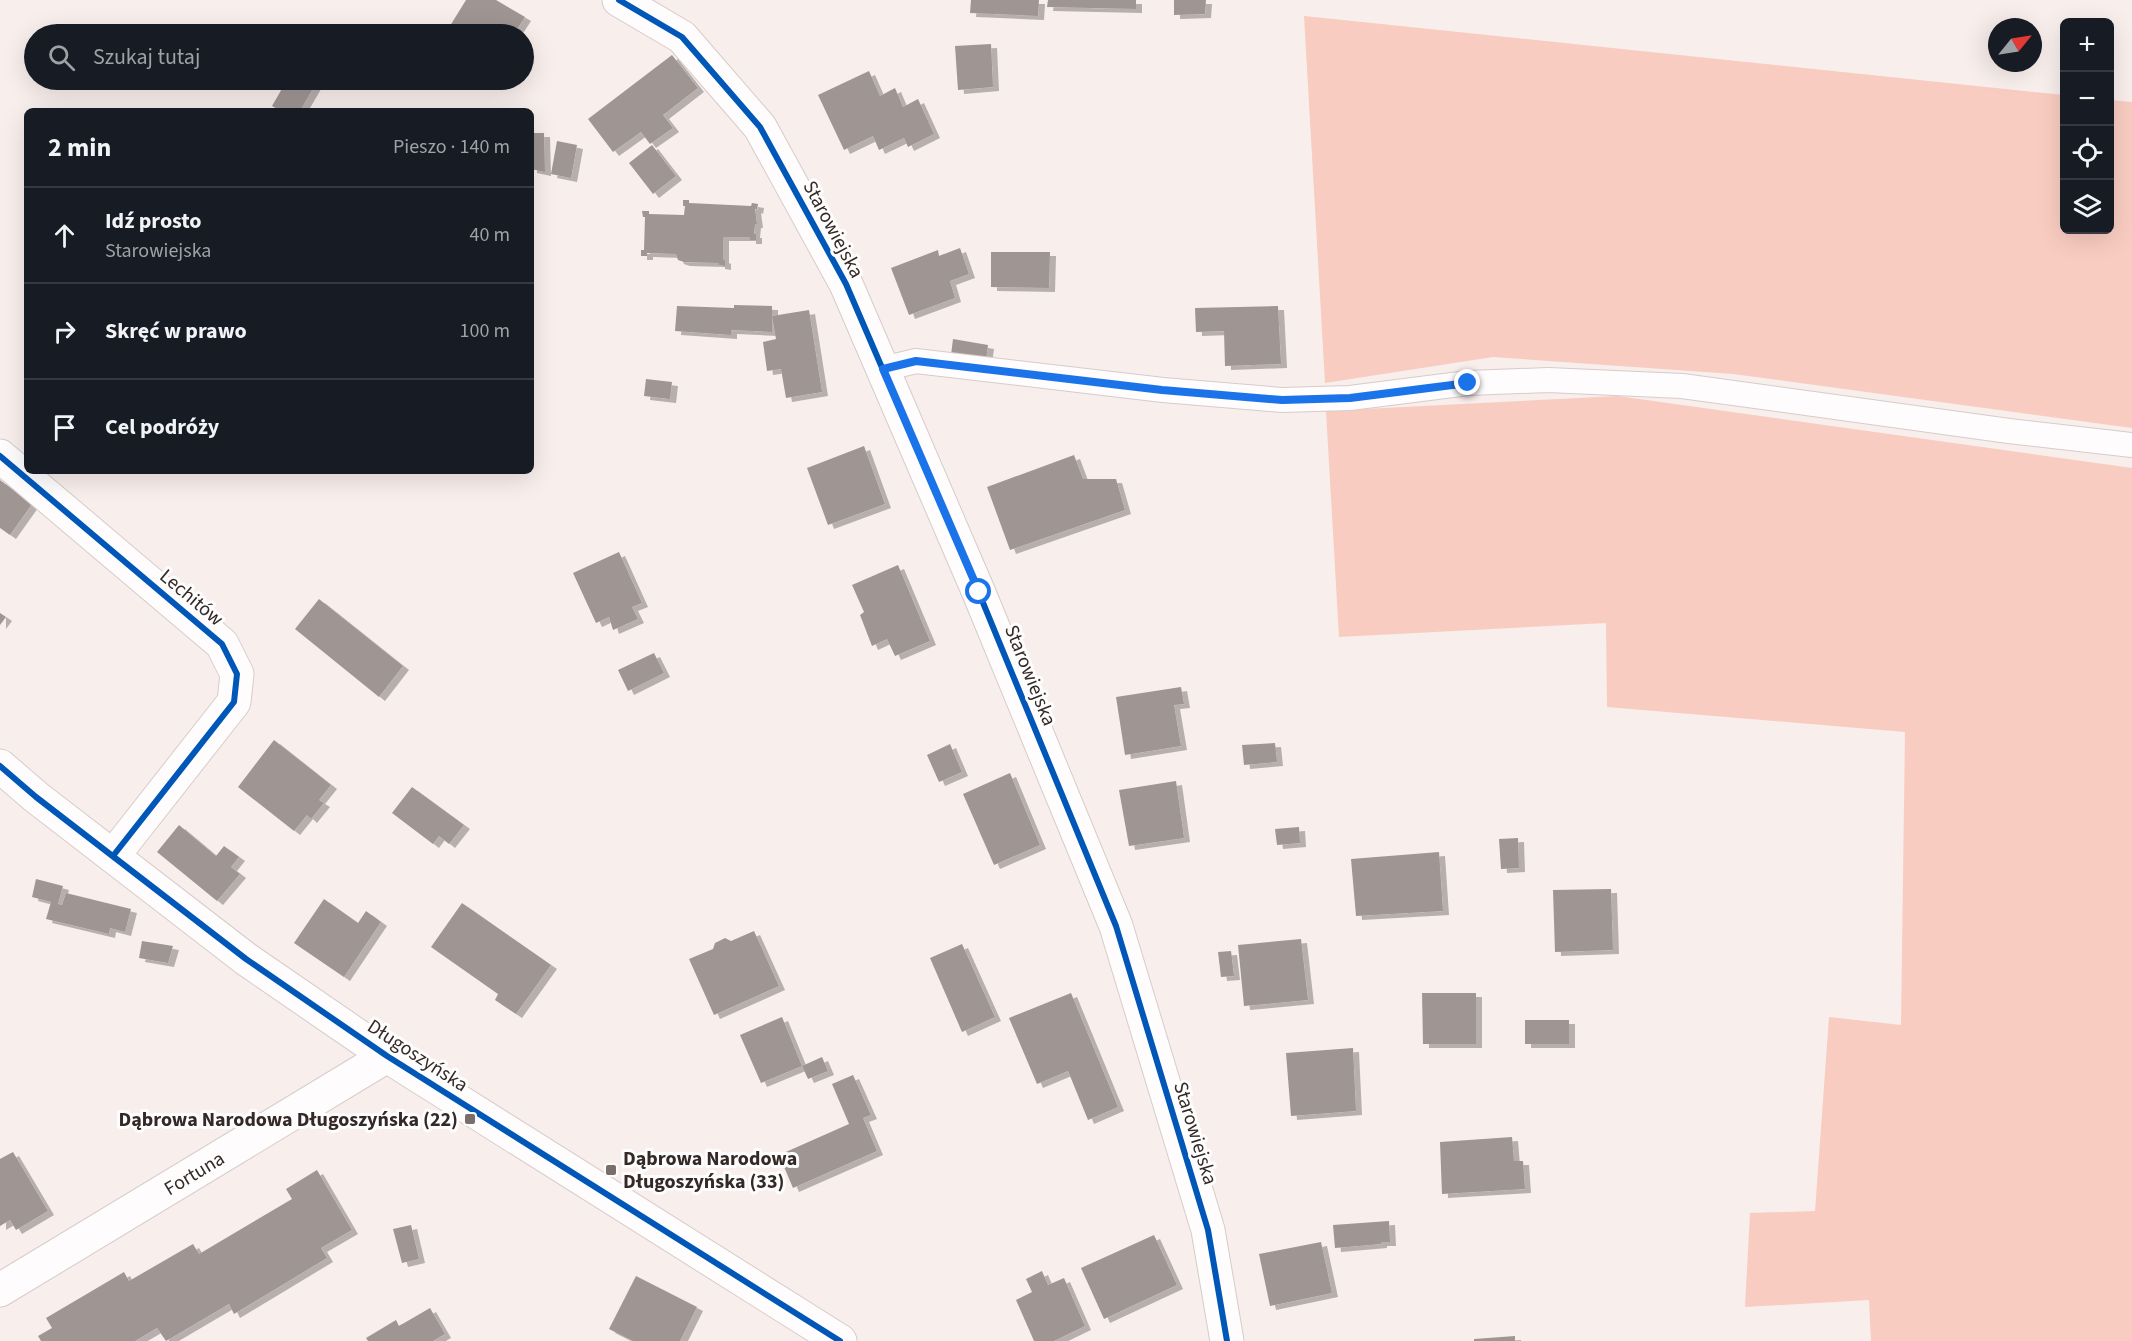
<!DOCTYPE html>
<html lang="pl">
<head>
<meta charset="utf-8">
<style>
	body { margin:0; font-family:"Source Sans 3",sans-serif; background:#242831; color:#f1f3f6 }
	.controls { position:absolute; right:18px; top:18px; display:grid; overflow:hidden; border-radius:9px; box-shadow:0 6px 24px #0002 }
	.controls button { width:54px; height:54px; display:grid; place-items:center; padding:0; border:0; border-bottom:2px solid #363941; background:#171b24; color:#f1f3f6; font:30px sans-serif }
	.compass { position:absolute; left:1988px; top:18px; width:54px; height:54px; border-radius:50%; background:#171b24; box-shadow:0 6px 24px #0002; rotate:60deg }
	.stop { position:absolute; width:18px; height:18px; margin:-14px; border:4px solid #1a73e8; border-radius:50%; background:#fff }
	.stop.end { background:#1a73e8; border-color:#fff; box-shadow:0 2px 6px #0008 }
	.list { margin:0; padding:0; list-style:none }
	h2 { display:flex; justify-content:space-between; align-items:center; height:78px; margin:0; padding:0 24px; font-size:26px }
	h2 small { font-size:20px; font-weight:400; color:#9ea1a6 }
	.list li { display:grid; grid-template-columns:39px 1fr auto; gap:18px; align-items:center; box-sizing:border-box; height:96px; padding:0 24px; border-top:2px solid #363941 }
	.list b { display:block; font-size:22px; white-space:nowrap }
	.list p { margin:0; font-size:20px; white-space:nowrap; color:#9ea1a6 }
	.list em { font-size:20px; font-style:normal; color:#9ea1a6 }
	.icon { flex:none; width:33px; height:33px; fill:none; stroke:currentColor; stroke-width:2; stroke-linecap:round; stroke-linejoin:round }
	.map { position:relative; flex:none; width:2132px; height:1341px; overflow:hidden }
	.search { position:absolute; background:#171b24; box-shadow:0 6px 24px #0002; left:24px; top:24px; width:510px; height:66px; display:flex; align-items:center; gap:15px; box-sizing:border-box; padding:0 21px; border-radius:33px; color:#9ea1a6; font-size:22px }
	.panel { position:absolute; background:#171b24; box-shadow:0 6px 24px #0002; left:24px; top:108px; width:510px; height:366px; border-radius:9px }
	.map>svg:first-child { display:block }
</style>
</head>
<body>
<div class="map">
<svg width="2132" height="1341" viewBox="0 0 2132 1341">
	<defs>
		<filter id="shadow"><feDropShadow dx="6" dy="4" stdDeviation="0" flood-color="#0004"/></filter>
	</defs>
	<rect width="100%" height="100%" fill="#f8eeec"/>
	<!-- green -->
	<g fill="#f9ccc1">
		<polygon points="1304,16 2064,95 2064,230 2110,230 2110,100 2132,102 2132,428 1733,374 1493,357 1325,383"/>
		<polygon points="1618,396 2132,468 2132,1341 1871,1341 1869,1300 1745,1307 1750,1213 1815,1211 1829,1017 1901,1025 1905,732 1607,707 1606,623 1339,637 1326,411"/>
	</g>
	<!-- building -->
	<g fill="#9f9694" filter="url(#shadow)">
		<polygon points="466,0 496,0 525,17 514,34 445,34"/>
		<polygon points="971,0 1039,0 1038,16 970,13"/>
		<polygon points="1048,0 1136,0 1136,9 1047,7"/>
		<polygon points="1174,0 1206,0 1205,14 1174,15"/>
		<polygon points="991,44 993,87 958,90 955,46"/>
		<polygon points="672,55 698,88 663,115 673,128 650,144 641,132 613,152 588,119"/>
		<polygon points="869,71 880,96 895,88 903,107 918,99 934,134 908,147 904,138 879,150 873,136 844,150 818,95"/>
		<polygon points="287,80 318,80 300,111 281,111 272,106"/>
		<polygon points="531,133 544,133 545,172 531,169"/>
		<polygon points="557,141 577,145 571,178 551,174"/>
		<polygon points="652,145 676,176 653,194 629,163"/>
		<polygon points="683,200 689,200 689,203 751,206 752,203 758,204 757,210 755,209 757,224 755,224 754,234 756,234 756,240 750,240 750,237 723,237 723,259 725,260 725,266 719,265 719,263 684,262 678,260 676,254 647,253 647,256 641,256 641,250 644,250 645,217 643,217 642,211 649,211 649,214 684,215 685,206 683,206"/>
		<polygon points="960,248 969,274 950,281 955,298 909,315 891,268 938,250 939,256"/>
		<polygon points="991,252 1050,252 1049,288 991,287"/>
		<polygon points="734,305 772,306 772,332 731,330 731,335 675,331 677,306 734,308"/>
		<polygon points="1278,306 1281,364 1225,366 1224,331 1196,332 1195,308"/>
		<polygon points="809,310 822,392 786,398 781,369 767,371 763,342 776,339 772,316"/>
		<polygon points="953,339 988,345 986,360 951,355"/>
		<polygon points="646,379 672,382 670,399 644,396"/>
		<polygon points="864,446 885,504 828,525 807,468"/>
		<polygon points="1074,455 1083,479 1116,479 1125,510 1010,550 987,487"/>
		<polygon points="0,480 32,504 10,535 0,528"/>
		<polygon points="619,552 642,603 632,607 638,619 613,630 609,617 596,623 573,573"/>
		<polygon points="898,565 930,641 895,656 887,639 872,646 860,615 864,612 852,585"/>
		<polygon points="319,599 403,666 379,697 295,629"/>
		<polygon points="0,613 6,617 0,625"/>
		<polygon points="654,653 664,673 628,691 618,670"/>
		<polygon points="1181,687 1184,704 1174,705 1181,746 1125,755 1116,697"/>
		<polygon points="274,740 331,785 319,800 324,803 311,819 307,815 294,831 238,787"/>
		<polygon points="1275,743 1277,762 1244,765 1242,745"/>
		<polygon points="950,744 962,772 939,782 927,755"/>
		<polygon points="1010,773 1040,845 994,865 963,794"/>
		<polygon points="1176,781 1184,838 1129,846 1119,790"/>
		<polygon points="412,787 464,825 449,844 439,836 433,844 392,813"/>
		<polygon points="179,825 216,856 224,846 239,857 231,867 240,874 217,901 157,852"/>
		<polygon points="1299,827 1300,843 1277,845 1275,829"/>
		<polygon points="1518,838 1519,868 1501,869 1499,839"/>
		<polygon points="1439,852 1443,911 1356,916 1351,859"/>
		<polygon points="36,879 63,886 58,904 62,905 66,893 131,909 125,932 110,928 109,934 46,919 51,902 32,897"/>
		<polygon points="1611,889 1613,950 1555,952 1553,890"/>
		<polygon points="324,899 358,923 366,911 381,922 344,977 294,943"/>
		<polygon points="462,903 551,965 516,1014 495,1000 498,994 431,947"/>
		<polygon points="754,931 779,986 714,1015 689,959 713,949 715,943 725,938 731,941"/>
		<polygon points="1301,939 1308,1000 1244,1006 1238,945"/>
		<polygon points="142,941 173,946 168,963 139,958"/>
		<polygon points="962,944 995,1017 962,1032 930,958"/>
		<polygon points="1231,951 1234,976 1221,977 1218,952"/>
		<polygon points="1071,993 1118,1107 1088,1120 1068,1071 1037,1084 1009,1018"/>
		<polygon points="1422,993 1476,993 1476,1044 1423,1044"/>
		<polygon points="782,1017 802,1066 761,1083 740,1035"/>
		<rect x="1525" y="1020" width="44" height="24"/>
		<polygon points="1353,1048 1356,1111 1291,1116 1286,1053"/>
		<polygon points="822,1057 828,1071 808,1079 802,1066"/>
		<polygon points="853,1075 871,1115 863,1118 877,1151 793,1188 779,1155 849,1124 832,1084"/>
		<polygon points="1512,1137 1514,1161 1523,1161 1525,1189 1442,1194 1440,1142"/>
		<polygon points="13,1152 48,1211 16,1230 10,1220 0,1226 0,1159"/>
		<polygon points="317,1170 352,1230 321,1248 327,1258 234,1314 229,1304 166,1341 157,1328 135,1341 41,1341 38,1336 52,1328 46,1318 124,1272 129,1281 193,1244 199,1254 292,1199 286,1189"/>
		<polygon points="1389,1221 1390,1242 1381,1242 1381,1244 1335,1248 1333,1225"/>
		<polygon points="411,1225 419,1259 402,1263 393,1229"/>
		<polygon points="1154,1235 1177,1285 1104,1319 1081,1268"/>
		<polygon points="1321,1242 1332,1293 1270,1306 1259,1254"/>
		<polygon points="1042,1271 1048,1285 1064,1278 1085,1326 1054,1341 1034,1341 1016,1300 1032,1292 1026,1279"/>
		<polygon points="636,1276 697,1307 680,1341 633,1341 609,1329"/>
		<polygon points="430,1308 445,1334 433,1341 368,1341 366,1338 396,1320 399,1326"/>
		<polygon points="1515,1336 1515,1341 1474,1341 1474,1339"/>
	</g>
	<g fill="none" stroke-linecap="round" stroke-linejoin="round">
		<!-- service casing -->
		<g stroke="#d6ccca" stroke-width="26">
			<polyline id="service" points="883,369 916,361 1163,390 1282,400 1350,398 1468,383 1548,380 1682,386 2009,431 2132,445"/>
		</g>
		<!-- minor casing -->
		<g stroke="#d6ccca" stroke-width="35">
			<g id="minor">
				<polyline points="619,0 682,37 760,127 846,284 979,593 1116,926 1208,1230 1227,1341"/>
				<polyline points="0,456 222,644 237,674 234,702 113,856"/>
				<polyline points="0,1290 387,1056"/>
			</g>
		</g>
		<!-- tertiary casing -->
		<g stroke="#d6ccca" stroke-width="35">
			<polyline id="tertiary" points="0,766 36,797 246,959 387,1056 840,1341"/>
		</g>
		<!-- service -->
		<use href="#service" stroke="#fefcfc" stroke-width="24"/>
		<!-- minor -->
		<use href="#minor" stroke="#fefcfc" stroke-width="33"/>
		<!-- tertiary -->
		<use href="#tertiary" stroke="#fefcfc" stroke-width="33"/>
		<!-- cycleway casing -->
		<g stroke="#fdfdfd" stroke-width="10">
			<g id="cycleway">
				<polyline points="619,0 682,37 760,127 846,284 979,593 1116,926 1208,1230 1227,1341"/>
				<polyline points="0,456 222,644 237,674 234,702 113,856"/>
				<polyline points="0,766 36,797 246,959 387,1056 840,1341"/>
			</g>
		</g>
		<!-- cycleway -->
		<use href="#cycleway" stroke="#0057b8" stroke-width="6"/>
	</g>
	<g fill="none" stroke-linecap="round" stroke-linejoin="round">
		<!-- route -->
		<polyline stroke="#1a73e8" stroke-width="8" points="979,592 883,369 916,361 1162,390 1282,400 1350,398 1468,383"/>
	</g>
	<!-- markers -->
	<g fill="#796e6b" stroke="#fdfdfd" stroke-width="2">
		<rect x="464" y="1113" width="12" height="12" rx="3"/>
		<rect x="605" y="1164" width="12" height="12" rx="3"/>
	</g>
	<g text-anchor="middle" stroke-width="6" stroke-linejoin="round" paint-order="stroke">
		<!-- street labels -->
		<g font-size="20" fill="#342926" stroke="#fdfdfd">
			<text transform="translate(834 229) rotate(62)" y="7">Starowiejska</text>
			<text transform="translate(192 597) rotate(40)" y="7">Lechitów</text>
			<text transform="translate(1031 675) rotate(68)" y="7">Starowiejska</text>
			<text transform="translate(418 1055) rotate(33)" y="7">Długoszyńska</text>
			<text transform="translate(1196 1133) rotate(73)" y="7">Starowiejska</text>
			<text transform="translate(194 1173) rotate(-31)" y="7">Fortuna</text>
		</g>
		<!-- poi labels -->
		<g font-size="20" font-weight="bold" fill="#342926" stroke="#fdfdfd" text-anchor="end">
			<text x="458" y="1126">Dąbrowa Narodowa Długoszyńska (22)</text>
			<text x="623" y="1165" text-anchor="start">Dąbrowa Narodowa<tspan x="623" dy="23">Długoszyńska (33)</tspan></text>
		</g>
	</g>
</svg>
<div class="controls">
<button>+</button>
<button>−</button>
<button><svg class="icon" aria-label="locate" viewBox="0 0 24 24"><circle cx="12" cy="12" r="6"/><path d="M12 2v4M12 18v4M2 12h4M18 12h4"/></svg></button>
<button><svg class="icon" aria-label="layers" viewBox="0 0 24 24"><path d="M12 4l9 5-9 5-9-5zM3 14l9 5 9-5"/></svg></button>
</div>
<svg class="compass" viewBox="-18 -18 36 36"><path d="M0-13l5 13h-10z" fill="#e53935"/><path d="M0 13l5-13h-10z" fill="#9ea1a6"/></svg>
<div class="stop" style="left:979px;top:592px"></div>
<div class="stop end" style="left:1468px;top:383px"></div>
<div class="search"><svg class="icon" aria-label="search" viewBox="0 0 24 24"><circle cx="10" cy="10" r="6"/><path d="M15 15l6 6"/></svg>Szukaj tutaj</div>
<section class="panel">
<h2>2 min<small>Pieszo · 140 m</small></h2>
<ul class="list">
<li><svg class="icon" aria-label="ahead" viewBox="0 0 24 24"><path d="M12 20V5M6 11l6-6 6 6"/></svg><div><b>Idź prosto</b><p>Starowiejska</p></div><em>40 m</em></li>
<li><svg class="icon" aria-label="right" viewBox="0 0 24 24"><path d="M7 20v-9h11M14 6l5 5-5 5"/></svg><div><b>Skręć w prawo</b></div><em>100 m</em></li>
<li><svg class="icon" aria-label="arrive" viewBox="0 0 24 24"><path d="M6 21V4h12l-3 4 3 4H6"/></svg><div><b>Cel podróży</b></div></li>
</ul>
</section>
</div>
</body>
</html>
